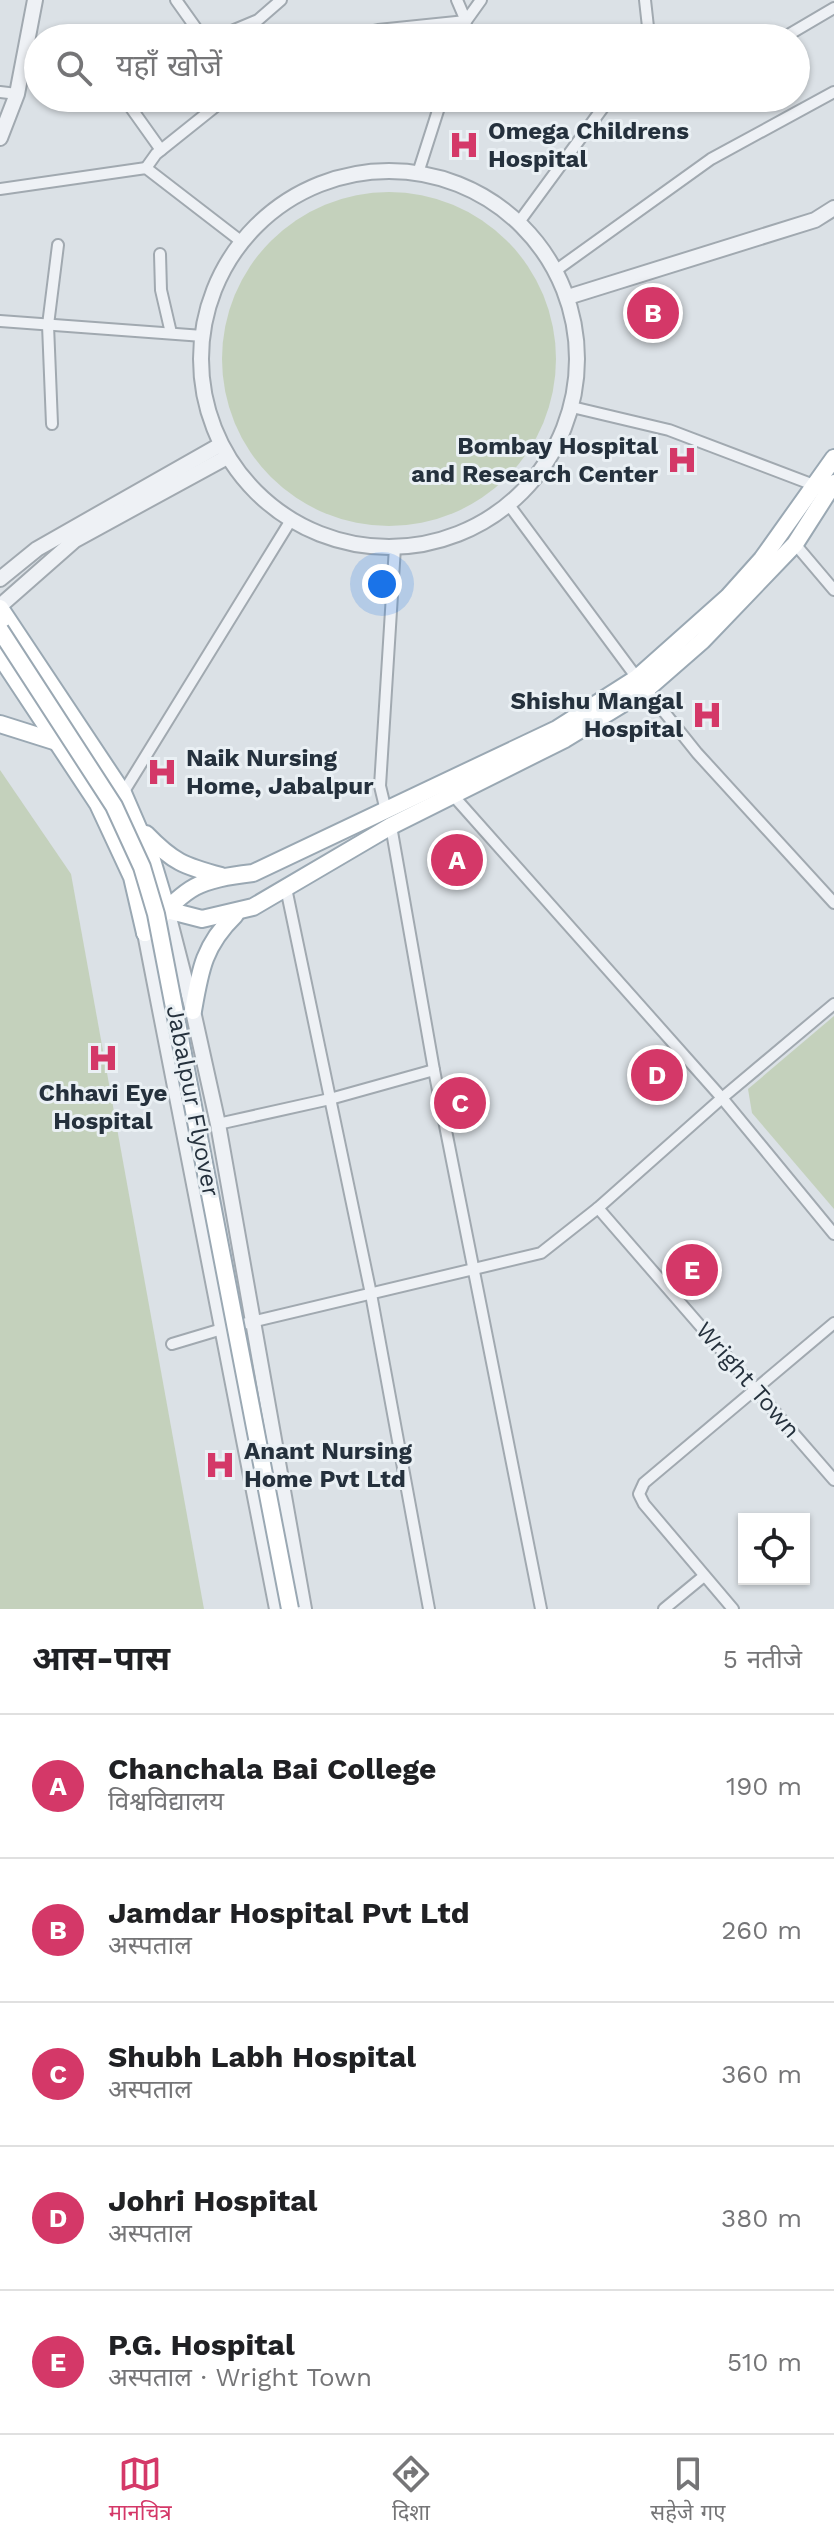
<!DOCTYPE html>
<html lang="hi">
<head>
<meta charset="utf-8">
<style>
	body { margin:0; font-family:"Work Sans","Noto Sans Devanagari",sans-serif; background:#f6f6f6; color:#202124 }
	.controls { position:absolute; right:24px; bottom:24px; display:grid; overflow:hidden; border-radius:0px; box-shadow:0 2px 6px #0004 }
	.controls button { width:72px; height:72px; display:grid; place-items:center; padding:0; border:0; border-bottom:2px solid #e0e0e0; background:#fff; color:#202124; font:40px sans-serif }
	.you { position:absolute; left:382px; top:584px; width:28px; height:28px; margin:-20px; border:6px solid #fff; border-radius:50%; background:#1a73e8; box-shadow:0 0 0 12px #1a73e833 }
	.badge { display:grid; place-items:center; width:52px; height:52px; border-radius:50%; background:#d43868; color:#fff; font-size:26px; font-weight:700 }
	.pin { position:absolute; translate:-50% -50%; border:4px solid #fff; box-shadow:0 2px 8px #0006 }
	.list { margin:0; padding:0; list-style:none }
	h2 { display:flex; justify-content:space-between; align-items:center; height:104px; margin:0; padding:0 32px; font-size:34px }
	h2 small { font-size:26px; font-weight:400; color:#757577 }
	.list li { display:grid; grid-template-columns:52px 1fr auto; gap:24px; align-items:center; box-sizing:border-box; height:144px; padding:0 32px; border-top:2px solid #e0e0e0 }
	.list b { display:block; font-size:30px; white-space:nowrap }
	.list p { margin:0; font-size:26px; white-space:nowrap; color:#757577 }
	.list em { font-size:26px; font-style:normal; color:#757577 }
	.icon { flex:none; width:44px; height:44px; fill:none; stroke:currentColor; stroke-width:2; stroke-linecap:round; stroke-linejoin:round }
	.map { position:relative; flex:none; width:834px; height:1609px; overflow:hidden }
	.search { position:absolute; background:#fff; box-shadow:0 2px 6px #0004; left:24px; right:24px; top:24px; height:88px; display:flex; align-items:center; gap:20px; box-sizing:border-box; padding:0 28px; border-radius:44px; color:#757577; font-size:30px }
	.sheet { height:824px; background:#fff }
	nav { display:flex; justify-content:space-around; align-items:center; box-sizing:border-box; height:112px; border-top:2px solid #e0e0e0; background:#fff; font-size:22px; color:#757577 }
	nav a { display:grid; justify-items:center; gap:4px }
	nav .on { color:#d43868 }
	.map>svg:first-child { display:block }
</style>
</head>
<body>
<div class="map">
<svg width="834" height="1609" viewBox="0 0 834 1609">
	<rect width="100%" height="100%" fill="#dbe1e6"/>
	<!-- green -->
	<g fill="#c4d1bc">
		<circle cx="389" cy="359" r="167"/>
		<polygon points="0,770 71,874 204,1609 0,1609"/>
		<polygon points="834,1016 834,1209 752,1113 748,1089"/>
	</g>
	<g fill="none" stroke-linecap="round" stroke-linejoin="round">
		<!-- minor casing -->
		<g stroke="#a1a9b0" stroke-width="14">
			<g id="minor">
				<polyline points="176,0 203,38"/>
				<polyline points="457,0 466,21"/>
				<polyline points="215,38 258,20 281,0"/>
				<polyline points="339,38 378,30 466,21"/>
				<polyline points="461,38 466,21 481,0"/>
				<polyline points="645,38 648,27 645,0"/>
				<polyline points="783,38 834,8"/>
				<polyline points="0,92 17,94"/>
				<polyline points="124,98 161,150"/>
				<polyline points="146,168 156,154 226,98"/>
				<polyline points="418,173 442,98"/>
				<polyline points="0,189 146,168 242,242"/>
				<polyline points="519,222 610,98"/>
				<polyline points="160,254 161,290 171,333"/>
				<polyline points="555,271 711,159 834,92"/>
				<polyline points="0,321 203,336"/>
				<polyline points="572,407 669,430 819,487"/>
				<polyline points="52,424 48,325 58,245"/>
				<polyline points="509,505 637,678 697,753 834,903"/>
				<polyline points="795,544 834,590"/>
				<polyline points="450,792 722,1098 834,1234"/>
				<polyline points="123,793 291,520"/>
				<polyline points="386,811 380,786 395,547"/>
				<polyline points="391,826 434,1070 541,1609"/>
				<polyline points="286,888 371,1294 429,1609"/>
				<polyline points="218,1124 330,1099 434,1070"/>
				<polyline points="598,1208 834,1480"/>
				<polyline points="172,1344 222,1329 541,1253 598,1208 722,1098 834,1004"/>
				<polyline points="664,1609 704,1576"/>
				<polyline points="733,1609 644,1504 639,1494 644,1483 834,1323"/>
			</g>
		</g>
		<!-- tertiary casing -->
		<g stroke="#a1a9b0" stroke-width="18">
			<g id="tertiary">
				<polyline points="0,138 17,94 35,0"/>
				<circle cx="389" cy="359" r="188"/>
				<polyline points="568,297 815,220 834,208"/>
				<polyline points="0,579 37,549 220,445"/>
				<polyline points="0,606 75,540 227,457"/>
				<polyline points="167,910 193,1011 218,1124 304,1609"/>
				<polyline points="145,933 277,1609"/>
			</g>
		</g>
		<!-- primary casing -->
		<g stroke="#9aa8b3" stroke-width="20">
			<g id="primary">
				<polyline points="0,608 123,793 152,860 167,910"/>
				<polyline points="0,656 98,804 132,877 145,933"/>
				<polyline points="0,724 57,742"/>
				<path d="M146 834C173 862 184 866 221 876"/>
				<polyline points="137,894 167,910 202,919 253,907 391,826 565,739 647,689 702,641 795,544 834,483"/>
				<path d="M145 933C187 889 190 880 253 873L557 729 637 678 728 597 762 559 834 458"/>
				<path d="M193 1011C200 970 204 945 235 915"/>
			</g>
		</g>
		<!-- minor -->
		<use href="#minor" stroke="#eef1f5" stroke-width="10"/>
		<!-- tertiary -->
		<use href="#tertiary" stroke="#eef1f5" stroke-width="14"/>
		<!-- primary -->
		<use href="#primary" stroke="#fff" stroke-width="16"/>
		<!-- primary-bridge casing -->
		<g stroke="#9aa8b3" stroke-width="20" stroke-linecap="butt">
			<polyline id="primary-bridge" points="0,630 114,806 142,867 156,914 290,1609"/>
		</g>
		<!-- primary-bridge -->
		<use href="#primary-bridge" stroke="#fff" stroke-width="16"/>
	</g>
	<!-- icons -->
	<defs>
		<g id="hospital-bare" transform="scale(2.4)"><path d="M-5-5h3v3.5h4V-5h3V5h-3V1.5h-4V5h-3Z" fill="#d43868" stroke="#eaf0f4" stroke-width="2.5" paint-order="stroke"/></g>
	</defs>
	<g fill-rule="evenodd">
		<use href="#hospital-bare" x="464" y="145"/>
		<use href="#hospital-bare" x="682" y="460"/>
		<use href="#hospital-bare" x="707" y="715"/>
		<use href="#hospital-bare" x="162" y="772"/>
		<use href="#hospital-bare" x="103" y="1058"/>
		<use href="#hospital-bare" x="220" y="1465"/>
	</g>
	<g text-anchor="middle" stroke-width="6" stroke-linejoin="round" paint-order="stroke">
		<!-- poi labels -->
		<g font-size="24" font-weight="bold" fill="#25313d" stroke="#eaf0f4" text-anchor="start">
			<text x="488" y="139">Omega Childrens<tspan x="488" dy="28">Hospital</tspan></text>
			<text x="658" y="454" text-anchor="end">Bombay Hospital<tspan x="658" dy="28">and Research Center</tspan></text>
			<text x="683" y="709" text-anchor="end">Shishu Mangal<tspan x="683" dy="28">Hospital</tspan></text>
			<text x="186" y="766">Naik Nursing<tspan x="186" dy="28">Home, Jabalpur</tspan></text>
			<text x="103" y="1101" text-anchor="middle">Chhavi Eye<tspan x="103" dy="28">Hospital</tspan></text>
			<text x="244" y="1459">Anant Nursing<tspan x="244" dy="28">Home Pvt Ltd</tspan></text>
		</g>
		<!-- street labels -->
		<g font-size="24" fill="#25313d" stroke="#eaf0f4">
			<text transform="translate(193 1101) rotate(79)" y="8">Jabalpur Flyover</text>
			<text transform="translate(748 1380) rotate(49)" y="8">Wright Town</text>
		</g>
	</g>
</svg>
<div class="controls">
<button><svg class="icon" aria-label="locate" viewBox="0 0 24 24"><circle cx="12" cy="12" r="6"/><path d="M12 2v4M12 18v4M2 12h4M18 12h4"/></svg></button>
</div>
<div class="you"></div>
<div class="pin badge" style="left:457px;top:860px">A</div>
<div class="pin badge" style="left:653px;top:313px">B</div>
<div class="pin badge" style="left:460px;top:1103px">C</div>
<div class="pin badge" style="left:657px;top:1075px">D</div>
<div class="pin badge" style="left:692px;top:1270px">E</div>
<div class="search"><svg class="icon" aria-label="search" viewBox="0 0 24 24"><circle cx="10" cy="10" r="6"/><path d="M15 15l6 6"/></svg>यहाँ खोजें</div>
</div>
<section class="sheet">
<h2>आस-पास<small>5 नतीजे</small></h2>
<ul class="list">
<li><span class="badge">A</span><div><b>Chanchala Bai College</b><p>विश्वविद्यालय</p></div><em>190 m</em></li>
<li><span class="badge">B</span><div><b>Jamdar Hospital Pvt Ltd</b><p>अस्पताल</p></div><em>260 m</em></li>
<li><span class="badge">C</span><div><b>Shubh Labh Hospital</b><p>अस्पताल</p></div><em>360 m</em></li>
<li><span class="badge">D</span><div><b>Johri Hospital</b><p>अस्पताल</p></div><em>380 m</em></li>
<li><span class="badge">E</span><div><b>P.G. Hospital</b><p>अस्पताल · Wright Town</p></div><em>510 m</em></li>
</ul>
</section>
<nav>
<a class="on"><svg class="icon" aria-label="map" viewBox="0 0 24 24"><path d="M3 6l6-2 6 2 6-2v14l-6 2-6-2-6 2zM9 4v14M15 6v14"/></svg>मानचित्र</a>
<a><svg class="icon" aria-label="directions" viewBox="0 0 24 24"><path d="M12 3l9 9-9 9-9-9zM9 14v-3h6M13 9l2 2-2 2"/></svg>दिशा</a>
<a><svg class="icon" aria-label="saved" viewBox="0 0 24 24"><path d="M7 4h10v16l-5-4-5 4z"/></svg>सहेजे गए</a>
</nav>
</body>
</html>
